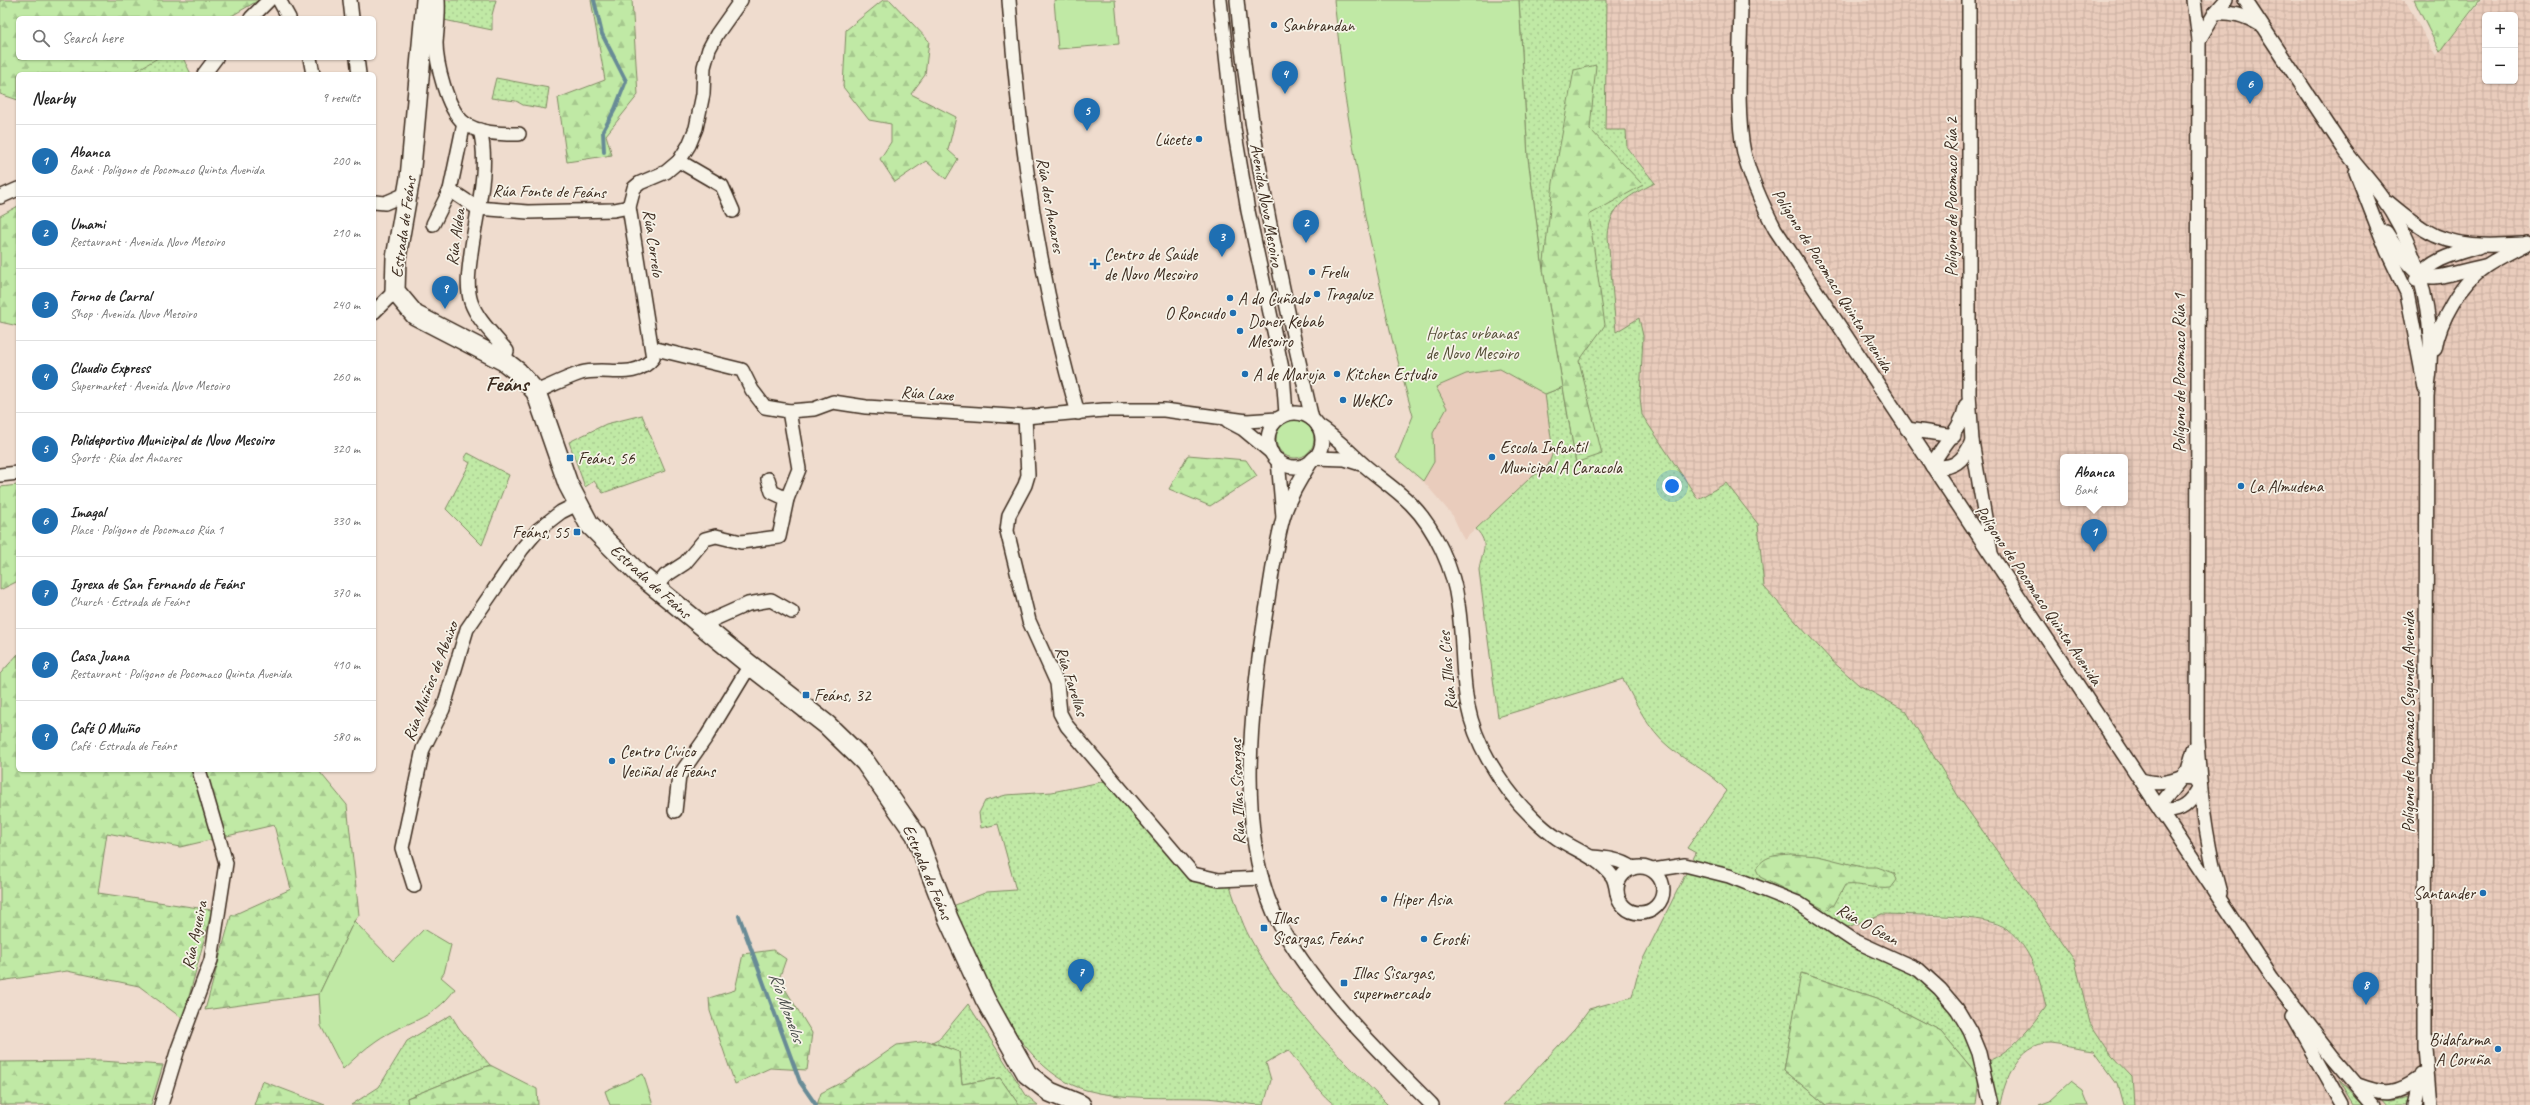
<!DOCTYPE html>
<html lang="en">
<head>
<meta charset="utf-8">
<style>
	body { margin:0; font-family:Caveat,sans-serif; background:#f2f2f2; color:#222 }
	.controls { position:absolute; right:12px; top:12px; display:grid; overflow:hidden; border-radius:6px; box-shadow:0 1px 3px #0004 }
	.controls button { width:36px; height:36px; display:grid; place-items:center; padding:0; border:0; border-bottom:1px solid #e0e0e0; background:#fff; color:#222; font:20px sans-serif }
	.you { position:absolute; left:1672px; top:486px; width:14px; height:14px; margin:-10px; border:3px solid #fff; border-radius:50%; background:#1a73e8; box-shadow:0 0 0 6px #1a73e833 }
	.badge { display:grid; place-items:center; width:26px; height:26px; border-radius:50%; background:#1f6fb2; color:#fff; font-size:13px; font-weight:700 }
	.pin { position:absolute; translate:-50% -33px; filter:drop-shadow(0 1px 2px #0008) }
	.pin::after { content:''; position:absolute; top:21px; width:14px; height:12px; background:inherit; clip-path:polygon(0 0,100% 0,50% 100%) }
	.popup { position:absolute; left:2060px; top:454px; width:68px; height:52px; box-sizing:border-box; display:grid; place-content:center; border-radius:6px; background:#fff; filter:drop-shadow(0 1px 3px #0005); font-size:13px; white-space:nowrap; color:#767676 }
	.popup b { font-size:15px; color:#222 }
	.popup::after { content:''; position:absolute; left:50%; top:100%; margin-left:-8px; border:8px solid transparent; border-top-color:#fff }
	.list { margin:0; padding:0; list-style:none }
	h2 { display:flex; justify-content:space-between; align-items:center; height:52px; margin:0; padding:0 16px; font-size:17px }
	h2 small { font-size:13px; font-weight:400; color:#767676 }
	.list li { display:grid; grid-template-columns:26px 1fr auto; gap:12px; align-items:center; box-sizing:border-box; height:72px; padding:0 16px; border-top:1px solid #e0e0e0 }
	.list b { display:block; font-size:15px; white-space:nowrap }
	.list p { margin:0; font-size:13px; white-space:nowrap; color:#767676 }
	.list em { font-size:13px; font-style:normal; color:#767676 }
	.icon { flex:none; width:22px; height:22px; fill:none; stroke:currentColor; stroke-width:2; stroke-linecap:round; stroke-linejoin:round }
	.map { position:relative; flex:none; width:2530px; height:1105px; overflow:hidden }
	.search { position:absolute; background:#fff; box-shadow:0 1px 3px #0004; left:16px; top:16px; width:360px; height:44px; display:flex; align-items:center; gap:10px; box-sizing:border-box; padding:0 14px; border-radius:6px; color:#767676; font-size:15px }
	.panel { position:absolute; background:#fff; box-shadow:0 1px 3px #0004; left:16px; top:72px; width:360px; height:700px; border-radius:6px }
	.map>svg:first-child { display:block }
</style>
</head>
<body>
<div class="map">
<svg width="2530" height="1105" viewBox="0 0 2530 1105">
	<defs>
		<pattern id="industrial-grid" width="8" height="8" patternUnits="userSpaceOnUse"><rect width="8" height="8" fill="#e9ccbc"/><path d="M0 4h8M4 0v8" fill="none" stroke="#c9afa1"/></pattern>
		<pattern id="grass-dots" width="8" height="8" patternUnits="userSpaceOnUse"><rect width="8" height="8" fill="#c0e9a5"/><path d="M2 2h.1M6 6h.1" fill="none" stroke="#a6c88e" stroke-width="1.8" stroke-linecap="round"/></pattern>
		<pattern id="forest-firs" width="22" height="20" patternUnits="userSpaceOnUse"><rect width="22" height="20" fill="#c0e9a5"/><path d="M5 1l3.5 6h-7zM16 11l3.5 6h-7z" fill="#a6c88e"/></pattern>
	</defs>
	<rect width="100%" height="100%" fill="#efdcce"/>
	<filter id="ink" filterUnits="userSpaceOnUse"><feTurbulence type="fractalNoise" baseFrequency=".025" numOctaves="2"/><feDisplacementMap in="SourceGraphic" scale="8" xChannelSelector="R" yChannelSelector="G"/><feConvolveMatrix kernelMatrix="1 2 1 2 8 2 1 2 1" color-interpolation-filters="sRGB"/></filter>
	<g filter="url(#ink)">
		<!-- built -->
		<polygon fill="#e9ccbc" points="1500,369 1545,394 1553,452 1548,466 1529,479 1464,540 1453,516 1423,481 1434,462 1433,433 1447,408 1436,387 1466,374"/>
		<!-- industrial -->
		<g fill="url(#industrial-grid)" fill-rule="evenodd">
			<path d="M1607 0H2405L2436 56 2482 0H2530V1105H2134L2132 1077 2112 1056 2090 1023 2075 961 1960 799 1906 711 1859 685 1831 660 1764 587 1758 524 1748 512 1698 500 1642 415 1640 397 1643 336 1616 333 1608 236 1609 220 1620 203 1655 182 1627 148 1605 130ZM2485 15H2515V81H2485ZM2063 457H2125V503H2063Z"/>
			<polygon points="1882,914 1979,920 2006,928 2028,952 2042,985 2046,1007 2032,1027 2000,1055 1987,1062 1919,965 1845,927"/>
		</g>
		<!-- grass -->
		<g fill="url(#grass-dots)" stroke="#7e8a62" fill-rule="evenodd">
			<polygon points="444,0 496,0 492,15 492,30 444,20"/>
			<path d="M1519 0H1607L1605 130H1626L1627 148 1655 183C1629 196 1610 204 1608 236L1616 332 1639 318 1643 336 1640 397 1642 415 1698 499 1726 483 1758 524 1764 587 1831 660 1859 685 1906 711 1960 799 2075 961 2090 1023 2112 1056 2132 1077 2134 1105H2123L2117 1083 2093 1050C2078 1049 2064 1044 2050 1043 2019 1042 2004 1081 2000 1105H1997L1979 1077 1941 1031 1877 998 1802 973 1784 1070 1826 1105H1503L1575 1028 1589 1009 1632 997 1640 965 1696 853 1687 848 1727 791C1711 772 1688 763 1669 747 1648 730 1636 703 1623 679L1498 717 1479 570C1481 552 1491 545 1476 529L1529 479 1548 466 1553 452 1545 394 1563 387 1576 463 1579 361 1558 356 1543 270 1528 158ZM1882 914C1908 915 1989 914 2007 929 2031 948 2040 978 2046 1007 2031 1028 2011 1052 1986 1062 1983 1050 1980 1035 1974 1024 1951 978 1889 950 1845 928Z"/>
			<polygon points="70,58 183,58 191,74 61,74"/>
			<polygon points="496,78 549,88 546,109 523,105 516,101 491,98"/>
			<polygon points="642,415 665,471 603,493 594,481 585,487 569,442 606,424"/>
			<polygon points="468,453 509,475 482,545 446,509 470,463 464,459"/>
			<path d="M1106 781 1191 877 1229 884C1236 902 1241 922 1250 938 1283 1001 1337 1055 1388 1105 1371 1105 1353 1105 1337 1105 1325 1103 1298 1061 1288 1050L1266 1063 1271 1080 1264 1105C1243 1105 1223 1098 1201 1098 1163 1097 1123 1100 1086 1090 1014 1069 982 968 953 906L987 892 1016 890 998 824 981 828 979 813 985 801 1006 795 1052 792Z"/>
			<polygon points="968,1004 1026,1095 1038,1105 1019,1105 1000,1078 962,1084 959,1052 932,1042 940,1038"/>
			<polygon points="451,1015 459,1028 490,1065 407,1098 408,1105 351,1105 379,1087 407,1041"/>
			<polygon points="2340,1080 2364,1105 2355,1105"/>
			<polygon points="2409,1096 2407,1105 2388,1105 2382,1098 2392,1100"/>
		</g>
		<!-- forest -->
		<g fill="url(#forest-firs)" stroke="#7e8a62">
			<polygon points="0,0 259,0 228,18 18,18 18,58 158,58 130,74 18,74 18,100 0,94"/>
			<polygon points="591,0 632,0 638,95 606,135 612,155 567,162 558,98 605,80"/>
			<polygon points="883,0 890,0 929,41 925,75 911,94 956,117 948,150 958,159 946,179 926,161 895,182 880,159 891,142 891,124 869,120 843,87 846,30"/>
			<polygon points="2414,0 2480,0 2440,52"/>
			<polygon points="1596,65 1590,129 1643,185 1589,215 1605,325 1579,361 1602,454 1576,463 1543,270 1553,183 1574,70"/>
			<polygon points="18,206 18,326 0,322 0,216"/>
			<polygon points="1188,455 1246,460 1257,476 1210,506 1169,489"/>
			<polygon points="18,485 18,581 0,590 0,487"/>
			<polygon points="18,654 18,770 258,770 266,772 318,770 347,805 359,915 354,921 319,994 205,1010 231,916 291,889 274,825 180,847 107,833 98,893 212,910 183,1019 139,986 67,971 0,981 0,674"/>
			<path d="M1791 854 1818 856 1862 867H1877L1894 873 1897 880 1891 888C1875 890 1861 883 1845 885L1834 905 1826 910 1760 877 1756 869C1764 855 1777 855 1791 854Z"/>
			<polygon points="773,950 786,959 779,979 812,1033 807,1070 770,1068 735,1084 710,1011 709,998 735,990 743,954"/>
			<polygon points="1801,973 1877,998 1941,1031 1979,1077 1976,1105 1826,1105 1784,1070"/>
			<polygon points="928,1041 959,1052 962,1084 1000,1078 1019,1105 817,1105 821,1093 846,1080 897,1045"/>
			<polygon points="100,1061 163,1065 151,1105 0,1105 0,1062"/>
			<polygon points="490,1065 537,1089 538,1105 408,1105 407,1098"/>
			<polygon points="262,1081 325,1105 254,1105"/>
		</g>
		<!-- green -->
		<g fill="#c0e9a5" stroke="#7e8a62">
			<polygon points="1054,0 1115,0 1119,44 1058,49"/>
			<polygon points="1334,0 1519,0 1528,158 1543,270 1563,387 1545,394 1500,369 1466,374 1436,387 1447,408 1433,433 1434,462 1423,481 1396,458 1413,416 1392,339 1365,217 1345,97"/>
			<circle cx="1295" cy="439" r="19"/>
			<path d="M354 921 393 961 424 929 451 945 444 973 441 977 455 989C432 1022 404 1021 376 1041 364 1049 353 1060 343 1069L321 1026 319 994Z"/>
			<polygon points="643,1074 653,1105 610,1105 605,1091"/>
			<polygon points="2071,1081 2083,1090 2089,1105 2038,1105 2049,1101"/>
		</g>
		<g fill="none" stroke-linecap="round" stroke-linejoin="round">
			<!-- stream -->
			<g stroke="#678b96" stroke-width="4">
				<polyline points="594,0 602,34 626,81 615,109 603,131 604,152"/>
				<polyline points="739,916 800,1082 816,1105"/>
			</g>
			<!-- street casing -->
			<g stroke="#3b2a1e" stroke-width="16">
				<g id="street">
					<polyline points="279,0 289,18"/>
					<polyline points="350,0 352,18"/>
					<path d="M438 0C439 15 437 28 436 43 436 64 447 108 463 122 477 134 502 134 519 134"/>
					<path d="M1009 0C1019 139 1038 279 1078 413"/>
					<polyline points="1220,0 1234,128 1248,211 1283,373 1286,414"/>
					<path d="M1237 0C1250 142 1280 280 1312 419"/>
					<path d="M1741 0C1741 45 1735 110 1744 153 1751 180 1762 204 1775 229L2272 978 2333 1057 2374 1105"/>
					<polyline points="1969,0 1969,394 1972,441 1991,553"/>
					<path d="M2194 0 2199 40 2197 741C2200 793 2206 843 2220 893"/>
					<path d="M2245 0C2278 50 2311 99 2344 149 2356 166 2370 180 2382 197 2422 254 2438 328 2427 396L2425 978V1048L2430 1105"/>
					<polyline points="2215,13 2226,0"/>
					<polyline points="251,18 269,0"/>
					<path d="M2199 40 2215 13C2232 12 2244 15 2259 24"/>
					<polyline points="310,58 313,74"/>
					<polyline points="357,58 359,74"/>
					<polyline points="204,74 216,58"/>
					<path d="M480 130C490 169 476 213 471 253 469 269 466 287 471 302 478 321 494 335 507 351L504 361"/>
					<polyline points="679,161 722,186 733,211"/>
					<polyline points="2356,172 2387,251 2407,293 2425,388"/>
					<polyline points="450,190 477,208 528,212 614,210 629,207"/>
					<polyline points="0,197 18,189"/>
					<polyline points="374,202 385,203 408,193"/>
					<path d="M2388 202C2400 212 2412 222 2425 230 2453 248 2491 246 2522 244"/>
					<polyline points="433,224 450,190 464,123"/>
					<path d="M2386 232C2424 291 2421 280 2484 266"/>
					<path d="M2416 280C2431 259 2454 254 2478 247"/>
					<polyline points="374,312 395,291"/>
					<polyline points="652,348 742,370 752,390 765,407 789,411 814,409 833,402 866,407 1025,417 1104,410 1164,410 1247,421 1278,419"/>
					<path d="M2435 349C2439 321 2462 281 2486 266 2499 257 2513 251 2527 243"/>
					<path d="M536 392C550 386 566 378 581 373 605 366 635 381 653 358L629 207 634 188 640 183 666 172 679 161 689 145 696 128 703 94 704 67 709 49 717 34 741 0"/>
					<path d="M1966 405C1961 432 1942 443 1932 466 1953 470 1964 461 1972 441"/>
					<circle cx="1295" cy="440" r="27"/>
					<polyline points="1025,417 1028,475 1025,485 1009,515 1007,531 1029,621 1057,683 1060,713 1067,726 1193,874 1219,880 1262,878"/>
					<polyline points="1228,421 1243,429 1272,453"/>
					<path d="M1318 426C1336 437 1348 451 1364 465 1379 478 1396 489 1411 504 1435 528 1454 570 1458 604 1467 662 1456 703 1488 759 1500 780 1514 800 1532 817 1539 824 1548 832 1557 838 1575 850 1598 857 1612 876 1615 880 1616 888 1617 893"/>
					<polyline points="1907,429 1954,436"/>
					<polyline points="1314,458 1345,459 1361,464"/>
					<polyline points="1278,460 1283,517"/>
					<path d="M1312 460C1301 478 1289 497 1283 518 1276 544 1272 572 1268 599 1252 694 1232 840 1281 927 1319 994 1378 1051 1432 1105"/>
					<polyline points="0,475 18,473"/>
					<polyline points="768,479 772,492 787,499"/>
					<polyline points="656,587 665,576 685,563 705,539 716,536 741,542 779,537 787,499 799,469 789,411"/>
					<polyline points="701,625 748,604 771,600 792,612"/>
					<path d="M2183 777 2194 778 2200 786C2191 803 2181 814 2161 810L2164 800 2188 770 2194 749"/>
					<path d="M2141 780C2156 785 2168 783 2183 777"/>
					<polyline points="675,811 679,776 707,736 750,665"/>
					<path d="M1591 857C1606 858 1620 859 1633 868"/>
					<circle cx="1640" cy="890" r="23"/>
					<polyline points="1653,870 1685,865 1729,876 1798,903 1853,940 1919,970 1940,989 1957,1009 1970,1031 1979,1053 1991,1105"/>
					<polyline points="414,886 402,848 423,749 443,709 467,629 522,549 539,529 561,512 577,504"/>
					<polyline points="2293,1016 2343,1105"/>
					<path d="M2358 1085C2385 1095 2397 1095 2421 1077"/>
					<polyline points="161,1105 178,1049 211,960 226,863 199,770"/>
					<polyline points="2414,1105 2421,1074"/>
				</g>
			</g>
			<!-- secondary casing -->
			<g stroke="#3b2a1e" stroke-width="22">
				<polyline id="secondary" points="426,0 410,178 396,258 395,291 415,315 504,361 518,372 536,392 568,484 589,524 639,574 750,665 827,725 865,762 916,835 948,918 985,999 1027,1074 1050,1092 1081,1105"/>
			</g>
			<!-- street -->
			<use href="#street" stroke="#f7f3e8" stroke-width="13"/>
			<!-- secondary -->
			<use href="#secondary" stroke="#f7f3e8" stroke-width="19"/>
		</g>
	</g>
	<!-- markers -->
	<g fill="#1f6fb2" stroke="#f7f3e8" stroke-width="1.5">
		<circle cx="1274" cy="25" r="4"/>
		<circle cx="1199" cy="139" r="4"/>
		<path d="M1093 258h4v4h4v4h-4v4h-4v-4h-4v-4h4z"/>
		<circle cx="1312" cy="272" r="4"/>
		<circle cx="1317" cy="294" r="4"/>
		<circle cx="1230" cy="298" r="4"/>
		<circle cx="1233" cy="313" r="4"/>
		<circle cx="1240" cy="331" r="4"/>
		<circle cx="1245" cy="374" r="4"/>
		<circle cx="1337" cy="374" r="4"/>
		<circle cx="1343" cy="400" r="4"/>
		<circle cx="1492" cy="457" r="4"/>
		<rect x="566" y="454" width="8" height="8" rx="2"/>
		<circle cx="2241" cy="486" r="4"/>
		<rect x="573" y="528" width="8" height="8" rx="2"/>
		<rect x="802" y="691" width="8" height="8" rx="2"/>
		<circle cx="612" cy="761" r="4"/>
		<circle cx="2483" cy="893" r="4"/>
		<circle cx="1384" cy="899" r="4"/>
		<rect x="1260" y="924" width="8" height="8" rx="2"/>
		<circle cx="1424" cy="939" r="4"/>
		<rect x="1340" y="979" width="8" height="8" rx="2"/>
		<circle cx="2498" cy="1049" r="4"/>
	</g>
	<g text-anchor="middle" stroke-width="3.5" stroke-linejoin="round" paint-order="stroke">
		<!-- poi labels -->
		<g font-size="17" fill="#3b2a1e" stroke="#f7f3e8" text-anchor="start">
			<text x="1282" y="31">Sanbrandan</text>
			<text x="1191" y="145" text-anchor="end">Lúcete</text>
			<text x="1104" y="260">Centro de Saúde<tspan x="1104" dy="20">de Novo Mesoiro</tspan></text>
			<text x="1320" y="278">Frelu</text>
			<text x="1325" y="300">Tragaluz</text>
			<text x="1238" y="304">A do Cuñado</text>
			<text x="1225" y="319" text-anchor="end">O Roncudo</text>
			<text x="1248" y="327">Doner Kebab<tspan x="1248" dy="20">Mesoiro</tspan></text>
			<text x="1253" y="380">A de Maruja</text>
			<text x="1345" y="380">Kitchen Estudio</text>
			<text x="1351" y="406">WeKCo</text>
			<text x="1500" y="453">Escola Infantil<tspan x="1500" dy="20">Municipal A Caracola</tspan></text>
			<text x="578" y="464">Feáns, 56</text>
			<text x="2249" y="492">La Almudena</text>
			<text x="569" y="538" text-anchor="end">Feáns, 55</text>
			<text x="814" y="701">Feáns, 32</text>
			<text x="620" y="757">Centro Cívico<tspan x="620" dy="20">Veciñal de Feáns</tspan></text>
			<text x="2475" y="899" text-anchor="end">Santander</text>
			<text x="1392" y="905">Hiper Asia</text>
			<text x="1272" y="924">Illas<tspan x="1272" dy="20">Sisargas, Feáns</tspan></text>
			<text x="1432" y="945">Eroski</text>
			<text x="1352" y="979">Illas Sisargas,<tspan x="1352" dy="20">supermercado</tspan></text>
			<text x="2490" y="1045" text-anchor="end">Bidafarma<tspan x="2490" dy="20">A Coruña</tspan></text>
		</g>
		<!-- street labels -->
		<g font-size="17" fill="#3b2a1e" stroke="#f7f3e8">
			<text transform="translate(549 191) rotate(1)" y="6">Rúa Fonte de Feáns</text>
			<text transform="translate(1951 197) rotate(-90)" y="6">Polígono de Pocomaco Rúa 2</text>
			<text transform="translate(1051 205) rotate(80)" y="6">Rúa dos Ancares</text>
			<text transform="translate(1267 205) rotate(80)" y="6">Avenida Novo Mesoiro</text>
			<text transform="translate(403 227) rotate(-82)" y="6">Estrada de Feáns</text>
			<text transform="translate(455 237) rotate(-82)" y="6">Rúa Aldea</text>
			<text transform="translate(654 243) rotate(82)" y="6">Rúa Correlo</text>
			<text transform="translate(1833 280) rotate(58)" y="6">Polígono de Pocomaco Quinta Avenida</text>
			<text transform="translate(2179 373) rotate(-90)" y="6">Polígono de Pocomaco Rúa 1</text>
			<text transform="translate(927 393) rotate(4)" y="6">Rúa Laxe</text>
			<text transform="translate(651 581) rotate(42)" y="6">Estrada de Feáns</text>
			<text transform="translate(2039 595) rotate(56)" y="6">Polígono de Pocomaco Quinta Avenida</text>
			<text transform="translate(1447 671) rotate(-95)" y="6">Rúa Illas Cíes</text>
			<text transform="translate(430 681) rotate(-69)" y="6">Rúa Muíños de Abaixo</text>
			<text transform="translate(1072 681) rotate(72)" y="6">Rúa Farellas</text>
			<text transform="translate(2408 722) rotate(-90)" y="6">Polígono de Pocomaco Segunda Avenida</text>
			<text transform="translate(1237 792) rotate(-92)" y="6">Rúa Illas Sisargas</text>
			<text transform="translate(928 872) rotate(67)" y="6">Estrada de Feáns</text>
			<text transform="translate(1868 924) rotate(29)" y="6">Rúa O Gean</text>
			<text transform="translate(194 935) rotate(-78)" y="6">Rúa Agueira</text>
		</g>
		<!-- park labels -->
		<g font-size="17" fill="#565039" stroke="#f7f3e8">
			<text x="1472" y="339">Hortas urbanas<tspan x="1472" dy="20">de Novo Mesoiro</tspan></text>
		</g>
		<!-- water labels -->
		<g font-size="18" font-style="italic" fill="#4e5250" stroke="#f7f3e8">
			<text transform="translate(787 1007) rotate(70)" y="6">Río Monelos</text>
		</g>
		<!-- district labels -->
		<g font-size="21" font-weight="bold" fill="#3b2a1e" stroke="#f7f3e8">
			<text x="507" y="391">Feáns</text>
		</g>
	</g>
</svg>
<div class="controls">
<button>+</button>
<button>−</button>
</div>
<div class="you"></div>
<div class="pin badge" style="left:2094px;top:552px">1</div>
<div class="popup"><b>Abanca</b>Bank</div>
<div class="pin badge" style="left:1306px;top:243px">2</div>
<div class="pin badge" style="left:1222px;top:257px">3</div>
<div class="pin badge" style="left:1285px;top:94px">4</div>
<div class="pin badge" style="left:1087px;top:131px">5</div>
<div class="pin badge" style="left:2250px;top:104px">6</div>
<div class="pin badge" style="left:1081px;top:992px">7</div>
<div class="pin badge" style="left:2366px;top:1005px">8</div>
<div class="pin badge" style="left:445px;top:309px">9</div>
<div class="search"><svg class="icon" aria-label="search" viewBox="0 0 24 24"><circle cx="10" cy="10" r="6"/><path d="M15 15l6 6"/></svg>Search here</div>
<section class="panel">
<h2>Nearby<small>9 results</small></h2>
<ul class="list">
<li><span class="badge">1</span><div><b>Abanca</b><p>Bank · Polígono de Pocomaco Quinta Avenida</p></div><em>200 m</em></li>
<li><span class="badge">2</span><div><b>Umami</b><p>Restaurant · Avenida Novo Mesoiro</p></div><em>210 m</em></li>
<li><span class="badge">3</span><div><b>Forno de Carral</b><p>Shop · Avenida Novo Mesoiro</p></div><em>240 m</em></li>
<li><span class="badge">4</span><div><b>Claudio Express</b><p>Supermarket · Avenida Novo Mesoiro</p></div><em>260 m</em></li>
<li><span class="badge">5</span><div><b>Polideportivo Municipal de Novo Mesoiro</b><p>Sports · Rúa dos Ancares</p></div><em>320 m</em></li>
<li><span class="badge">6</span><div><b>Imagal</b><p>Place · Polígono de Pocomaco Rúa 1</p></div><em>330 m</em></li>
<li><span class="badge">7</span><div><b>Igrexa de San Fernando de Feáns</b><p>Church · Estrada de Feáns</p></div><em>370 m</em></li>
<li><span class="badge">8</span><div><b>Casa Juana</b><p>Restaurant · Polígono de Pocomaco Quinta Avenida</p></div><em>410 m</em></li>
<li><span class="badge">9</span><div><b>Café O Muíño</b><p>Café · Estrada de Feáns</p></div><em>580 m</em></li>
</ul>
</section>
</div>
</body>
</html>
